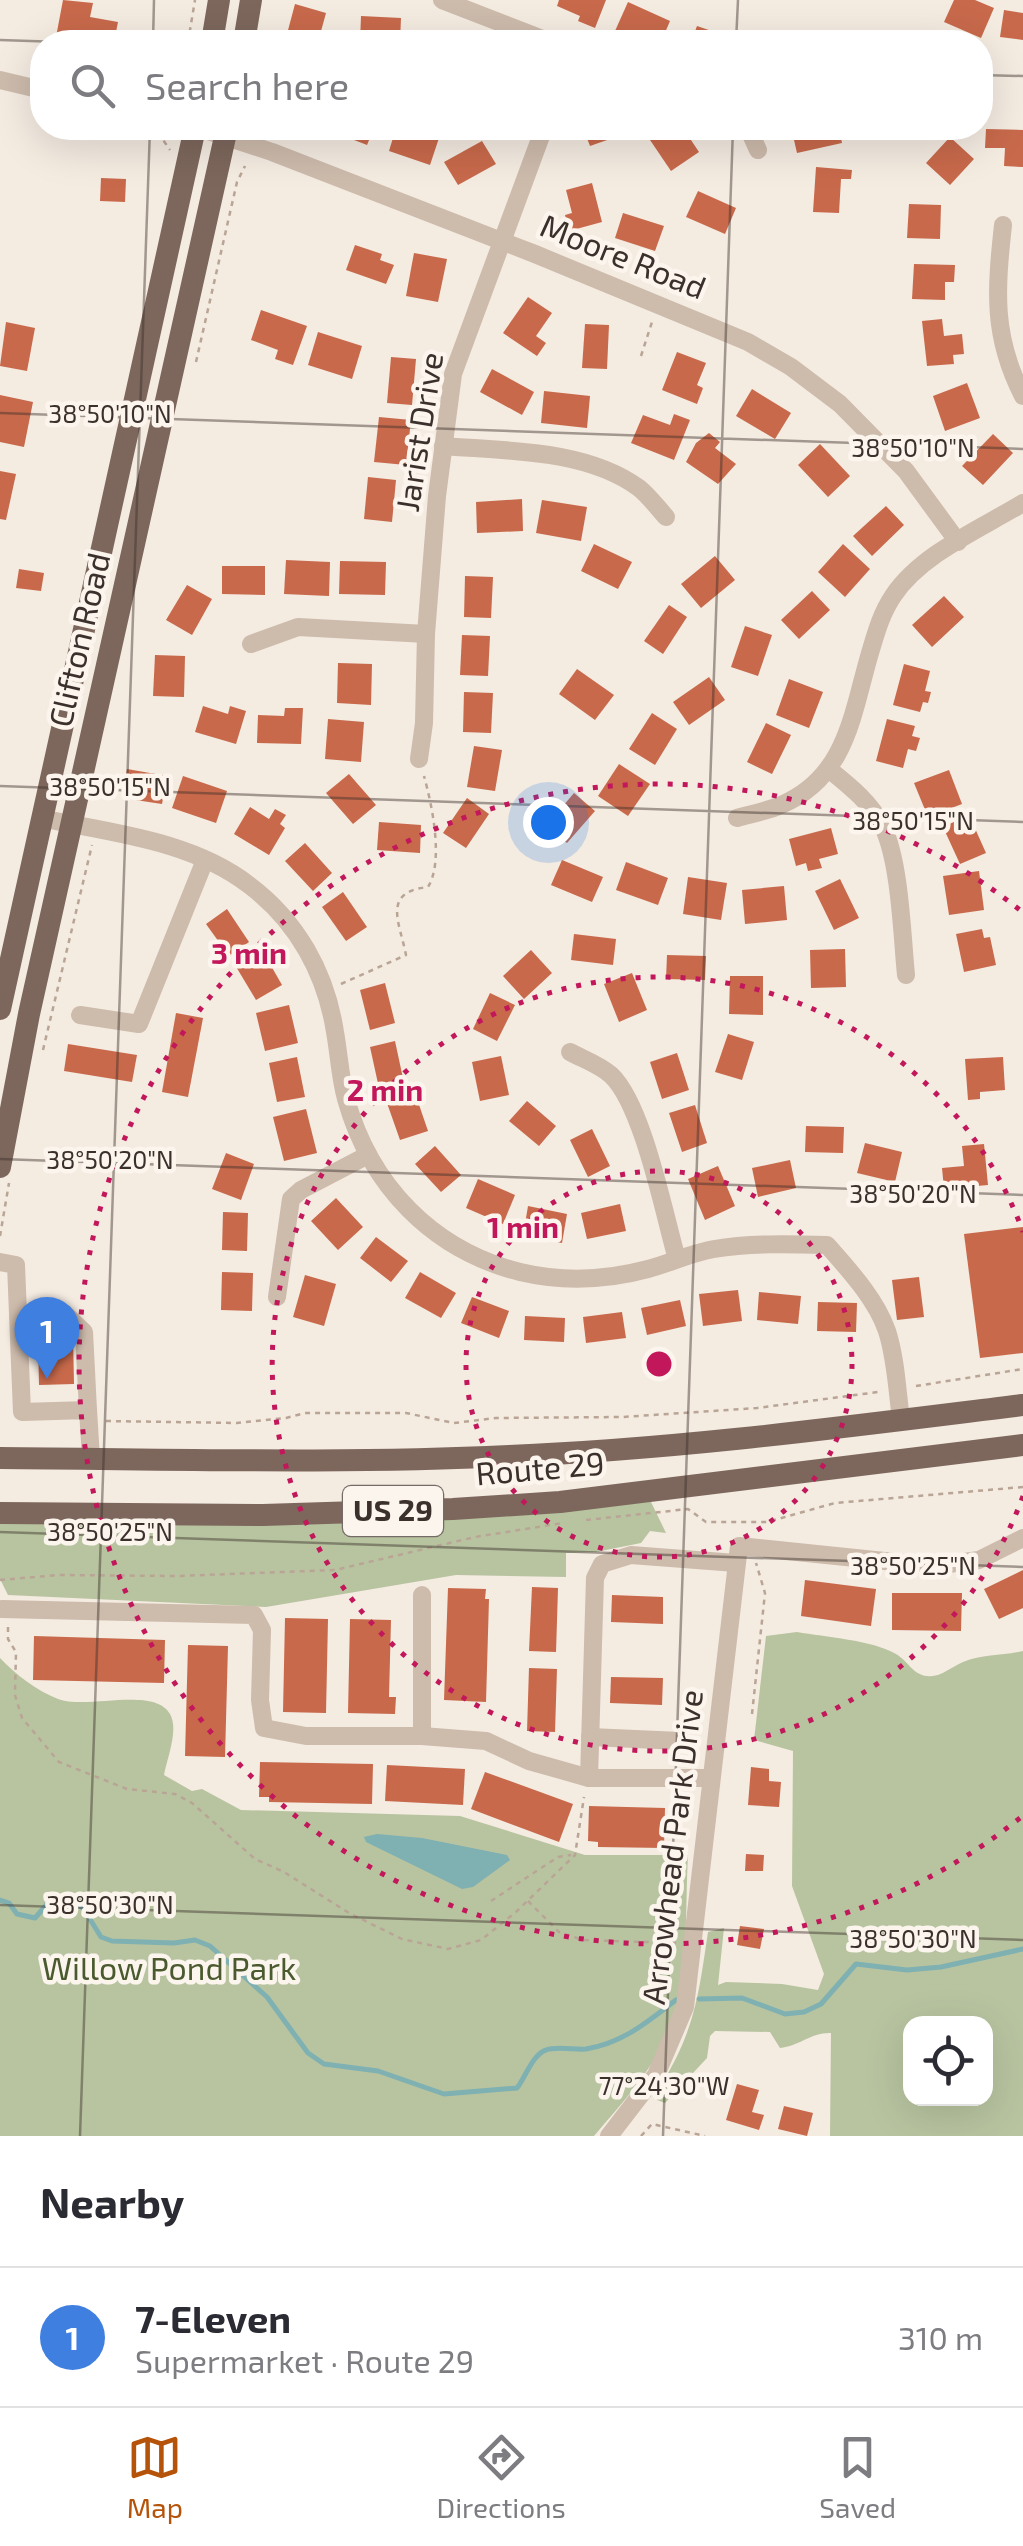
<!DOCTYPE html>
<html lang="en">
<head>
<meta charset="utf-8">
<style>
	body { margin:0; font-family:"Exo 2",sans-serif; background:#f2f2f3; color:#2b2b33 }
	.controls { position:absolute; right:30px; bottom:30px; display:grid; overflow:hidden; border-radius:20px; box-shadow:0 10px 40px #0002 }
	.controls button { width:90px; height:90px; display:grid; place-items:center; padding:0; border:0; border-bottom:2px solid #e1e1e2; background:#fff; color:#2b2b33; font:50px sans-serif }
	.you { position:absolute; left:548px; top:822px; width:35px; height:35px; margin:-25px; border:8px solid #fff; border-radius:50%; background:#1a73e8; box-shadow:0 0 0 15px #1a73e833 }
	.badge { display:grid; place-items:center; width:65px; height:65px; border-radius:50%; background:#b45309; color:#fff; font-size:32px; font-weight:700 }
	.pin { position:absolute; translate:-50% -82px; filter:drop-shadow(0 2px 5px #0008) }
	.pin::after { content:''; position:absolute; top:52px; width:35px; height:30px; background:inherit; clip-path:polygon(0 0,100% 0,50% 100%) }
	.list { margin:0; padding:0; list-style:none }
	h2 { display:flex; justify-content:space-between; align-items:center; height:130px; margin:0; padding:0 40px; font-size:42px }
	h2 small { font-size:32px; font-weight:400; color:#7c7c81 }
	.list li { display:grid; grid-template-columns:65px 1fr auto; gap:30px; align-items:center; box-sizing:border-box; height:140px; padding:0 40px; border-top:2px solid #e1e1e2 }
	.list b { display:block; font-size:38px; white-space:nowrap }
	.list p { margin:0; font-size:32px; white-space:nowrap; color:#7c7c81 }
	.list em { font-size:32px; font-style:normal; color:#7c7c81 }
	.icon { flex:none; width:55px; height:55px; fill:none; stroke:currentColor; stroke-width:2; stroke-linecap:round; stroke-linejoin:round }
	.map { position:relative; flex:none; width:1023px; height:2136px; overflow:hidden }
	.search { position:absolute; background:#fff; box-shadow:0 10px 40px #0002; left:30px; right:30px; top:30px; height:110px; display:flex; align-items:center; gap:25px; box-sizing:border-box; padding:0 35px; border-radius:40px; color:#7c7c81; font-size:38px }
	.sheet { height:270px; background:#fff }
	nav { display:flex; justify-content:space-around; align-items:center; box-sizing:border-box; height:140px; border-top:2px solid #e1e1e2; background:#fff; font-size:28px; color:#7c7c81 }
	nav a { display:grid; justify-items:center; gap:5px }
	nav .on { color:#b45309 }
	.map>svg:first-child { display:block }
</style>
</head>
<body>
<div class="map">
<svg width="1023" height="2136" viewBox="0 0 1023 2136">
	<rect width="100%" height="100%" fill="#f4ebe1"/>
	<!-- green -->
	<g fill="#b8c4a0" fill-rule="evenodd">
		<polygon points="651,1502 666,1533 650,1531 641,1543 596,1552 566,1553 566,1577 456,1575 266,1607 8,1595 0,1579 0,1515"/>
		<path d="M797 1632C825 1637 872 1640 896 1654 907 1660 913 1675 927 1676 940 1678 951 1667 963 1662 983 1654 1003 1656 1023 1651V2136H830L831 2033C812 2032 799 2046 780 2048L770 2032 715 2031 710 2036 707 2058 665 2103 657 2100 656 2093C694 2034 698 2000 708 1932L724 1928 718 1985 726 1982 782 1984 818 1990 824 1974 792 1886 793 1751 754 1740 766 1636ZM910 2024H986V2098H910Z"/>
		<path d="M0 1658C15 1674 37 1691 58 1699 87 1710 154 1686 170 1714 179 1730 167 1758 164 1775L192 1791 202 1789 241 1810 460 1816 585 1855H688C685 1909 689 1968 673 2019 660 2063 623 2102 594 2136H0Z"/>
	</g>
	<!-- water -->
	<polygon fill="#7fb0b2" points="377,1834 422,1838 507,1855 510,1860 473,1887 462,1889 366,1842 364,1837"/>
	<g fill="none" stroke-linecap="round" stroke-linejoin="round">
		<!-- stream -->
		<g stroke="#7fb0b2" stroke-width="5">
			<path d="M0 1900 9 1903 17 1914 35 1918 48 1903H74L83 1908 101 1937 112 1941 174 1943 195 1940 210 1946 267 1997 308 2053 324 2064 378 2071 444 2094 517 2088C525 2078 533 2054 546 2050 557 2046 574 2050 586 2049 623 2043 647 2022 676 2000"/>
			<polyline points="699,1999 742,1998 785,2014 804,2012 821,2004 856,1964 907,1970 941,1967 1023,1949"/>
		</g>
	</g>
	<!-- building -->
	<g fill="#c8694b">
		<polygon points="63,0 93,3 90,17 118,22 114,42 87,42 56,37"/>
		<polygon points="559,0 606,0 595,28 578,21 580,16 557,6"/>
		<polygon points="954,0 975,0 994,8 981,38 944,22"/>
		<polygon points="628,2 670,21 661,42 642,42 615,31"/>
		<polygon points="295,4 326,13 318,42 287,34"/>
		<polygon points="1004,10 1023,13 1023,40 1000,37"/>
		<polygon points="361,16 401,18 400,42 360,42"/>
		<polygon points="697,26 744,42 691,42"/>
		<polygon points="323,128 374,128 367,145"/>
		<polygon points="396,128 407,128 439,138 430,165 389,151"/>
		<polygon points="583,128 629,128 630,132 590,146"/>
		<polygon points="661,128 683,128 699,152 671,171 648,137"/>
		<polygon points="812,128 839,128 842,143 797,153 794,140 813,136"/>
		<polygon points="986,129 1023,130 1023,167 1004,166 1005,148 985,148"/>
		<polygon points="950,137 974,159 950,185 926,163"/>
		<polygon points="482,141 496,164 458,185 444,162"/>
		<polygon points="816,167 852,170 851,179 841,179 839,213 813,212"/>
		<polygon points="101,178 126,179 125,202 100,201"/>
		<polygon points="592,183 602,222 569,231 565,215 572,213 566,190"/>
		<polygon points="698,191 736,208 725,234 686,217"/>
		<polygon points="909,204 941,205 940,239 907,238"/>
		<polygon points="623,213 664,226 655,251 615,238"/>
		<polygon points="355,245 382,254 380,260 394,265 386,284 346,270"/>
		<polygon points="414,253 447,259 438,302 406,296"/>
		<polygon points="914,264 955,265 954,282 945,282 945,300 912,299"/>
		<polygon points="528,297 552,313 536,336 546,343 537,356 503,333"/>
		<polygon points="261,310 307,326 293,365 275,359 278,350 251,340"/>
		<polygon points="942,319 944,336 962,334 964,354 953,355 954,364 927,366 922,321"/>
		<polygon points="6,322 35,328 27,371 0,366"/>
		<polygon points="585,324 609,325 607,369 582,368"/>
		<polygon points="318,332 362,346 352,379 308,365"/>
		<polygon points="677,352 706,363 697,385 703,388 697,404 662,390"/>
		<polygon points="391,357 416,359 412,405 387,403"/>
		<polygon points="492,369 534,392 522,415 480,392"/>
		<polygon points="967,383 980,418 945,431 933,396"/>
		<polygon points="752,389 791,413 775,439 736,416"/>
		<polygon points="544,391 590,396 587,428 541,423"/>
		<polygon points="0,395 33,402 24,447 0,442"/>
		<polygon points="674,414 690,420 674,460 631,443 643,415 670,425"/>
		<polygon points="379,417 411,420 406,465 374,462"/>
		<polygon points="709,433 720,442 715,448 736,464 718,484 686,462 696,443"/>
		<polygon points="993,434 1013,453 983,485 962,466"/>
		<polygon points="820,444 850,476 828,497 798,465"/>
		<polygon points="0,471 16,474 6,520 0,519"/>
		<polygon points="368,477 396,480 392,522 364,519"/>
		<polygon points="522,499 523,531 477,533 476,502"/>
		<polygon points="542,500 587,507 581,541 536,533"/>
		<polygon points="886,506 904,525 872,556 853,536"/>
		<polygon points="594,544 632,562 618,589 581,571"/>
		<polygon points="843,544 870,569 845,597 818,572"/>
		<polygon points="715,556 735,580 701,608 681,584"/>
		<polygon points="286,560 330,562 329,596 284,594"/>
		<polygon points="340,561 386,562 385,595 339,594"/>
		<polygon points="222,566 265,566 265,595 222,594"/>
		<polygon points="19,569 44,573 41,591 16,588"/>
		<polygon points="465,576 493,577 491,618 464,617"/>
		<polygon points="187,585 212,599 192,635 166,620"/>
		<polygon points="812,591 830,610 799,639 781,620"/>
		<polygon points="944,596 964,617 932,647 912,625"/>
		<polygon points="669,605 687,617 663,654 644,641"/>
		<polygon points="745,626 772,635 758,676 731,667"/>
		<polygon points="462,635 490,636 488,676 460,675"/>
		<polygon points="155,655 185,656 184,697 153,696"/>
		<polygon points="338,663 372,664 371,705 337,703"/>
		<polygon points="904,664 930,671 925,691 931,692 928,703 923,702 920,712 893,705"/>
		<polygon points="577,669 614,695 595,720 559,694"/>
		<polygon points="709,677 725,700 689,725 673,702"/>
		<polygon points="789,679 823,692 809,728 776,715"/>
		<polygon points="464,692 493,693 491,733 463,732"/>
		<polygon points="203,706 228,714 230,706 246,711 236,744 195,732"/>
		<polygon points="285,708 303,708 301,744 257,743 258,715 284,716"/>
		<polygon points="652,713 677,729 655,765 629,749"/>
		<polygon points="328,719 364,722 361,762 325,759"/>
		<polygon points="887,719 915,726 912,736 920,738 916,751 908,749 903,768 876,761"/>
		<polygon points="766,723 791,735 772,774 747,762"/>
		<polygon points="474,746 502,750 495,791 467,787"/>
		<polygon points="619,764 650,784 628,816 598,796"/>
		<polygon points="127,769 167,776 162,804 122,798"/>
		<polygon points="949,770 962,804 928,817 914,783"/>
		<polygon points="349,774 376,805 353,824 326,793"/>
		<polygon points="183,776 227,791 216,823 172,808"/>
		<polygon points="574,793 595,811 567,843 546,826"/>
		<polygon points="467,798 489,814 466,848 443,833"/>
		<polygon points="250,807 269,819 275,809 286,815 280,824 285,828 269,855 234,834"/>
		<polygon points="969,815 986,853 960,864 943,827"/>
		<polygon points="379,822 421,825 420,853 377,850"/>
		<polygon points="831,828 838,854 819,859 822,868 808,871 806,863 796,866 789,839"/>
		<polygon points="305,843 332,873 313,891 285,861"/>
		<polygon points="562,860 603,877 592,902 551,885"/>
		<polygon points="626,862 668,878 658,905 616,890"/>
		<polygon points="979,871 984,910 949,915 943,876"/>
		<polygon points="688,877 727,883 721,920 683,914"/>
		<polygon points="840,879 859,918 834,930 815,891"/>
		<polygon points="784,886 787,920 745,924 742,890"/>
		<polygon points="343,892 367,927 346,941 322,907"/>
		<polygon points="227,909 249,942 229,956 206,924"/>
		<polygon points="982,929 984,938 990,937 996,965 964,972 956,934"/>
		<polygon points="574,934 616,939 613,965 571,960"/>
		<polygon points="845,949 846,987 811,988 810,950"/>
		<polygon points="262,950 282,985 256,1000 235,965"/>
		<polygon points="531,950 552,973 524,999 503,976"/>
		<polygon points="667,955 706,956 705,980 666,979"/>
		<polygon points="632,973 647,1010 619,1022 604,984"/>
		<polygon points="730,976 763,976 763,1015 729,1014"/>
		<polygon points="385,983 395,1023 370,1030 360,990"/>
		<polygon points="490,993 515,1005 497,1041 473,1029"/>
		<polygon points="289,1005 298,1043 265,1051 256,1013"/>
		<polygon points="176,1013 203,1018 188,1097 162,1092"/>
		<polygon points="728,1034 754,1042 742,1080 715,1072"/>
		<polygon points="395,1041 404,1083 379,1088 370,1047"/>
		<polygon points="68,1044 137,1055 132,1082 64,1071"/>
		<polygon points="677,1053 689,1090 662,1099 650,1062"/>
		<polygon points="501,1056 509,1095 480,1101 472,1062"/>
		<polygon points="297,1057 305,1097 277,1102 269,1063"/>
		<polygon points="1003,1057 1005,1090 980,1092 980,1099 968,1100 965,1059"/>
		<polygon points="415,1093 428,1131 400,1140 387,1103"/>
		<polygon points="527,1101 556,1126 539,1146 509,1121"/>
		<polygon points="695,1105 707,1143 682,1152 669,1113"/>
		<polygon points="306,1109 317,1153 284,1161 273,1117"/>
		<polygon points="806,1126 844,1127 843,1153 805,1152"/>
		<polygon points="592,1129 610,1166 588,1177 570,1140"/>
		<polygon points="865,1143 902,1152 895,1182 857,1173"/>
		<polygon points="984,1144 988,1185 944,1189 942,1168 964,1166 962,1146"/>
		<polygon points="435,1146 461,1175 441,1192 415,1164"/>
		<polygon points="226,1153 254,1164 241,1200 212,1189"/>
		<polygon points="790,1160 796,1188 758,1197 752,1168"/>
		<polygon points="718,1166 735,1206 705,1220 688,1179"/>
		<polygon points="478,1179 515,1195 503,1224 466,1208"/>
		<polygon points="336,1198 363,1227 338,1250 311,1221"/>
		<polygon points="620,1204 626,1231 587,1239 581,1213"/>
		<polygon points="528,1206 567,1214 562,1243 523,1236"/>
		<polygon points="223,1212 248,1213 247,1251 222,1250"/>
		<polygon points="1023,1227 1023,1353 980,1358 964,1234"/>
		<polygon points="376,1237 408,1261 391,1282 360,1258"/>
		<polygon points="222,1272 253,1273 252,1311 221,1310"/>
		<polygon points="420,1272 456,1293 441,1318 405,1298"/>
		<polygon points="305,1275 336,1284 324,1326 293,1317"/>
		<polygon points="919,1277 924,1317 897,1320 892,1280"/>
		<polygon points="738,1290 742,1321 703,1326 699,1294"/>
		<polygon points="759,1292 801,1296 798,1324 757,1320"/>
		<polygon points="472,1297 509,1311 499,1338 461,1323"/>
		<polygon points="680,1300 686,1326 647,1335 641,1308"/>
		<polygon points="818,1302 857,1303 856,1332 817,1331"/>
		<polygon points="622,1312 626,1338 586,1343 583,1317"/>
		<polygon points="525,1316 565,1318 564,1342 524,1340"/>
		<polygon points="73,1337 74,1384 39,1385 38,1339"/>
		<polygon points="1023,1570 1023,1608 999,1619 984,1589"/>
		<polygon points="805,1580 876,1589 871,1626 801,1616"/>
		<polygon points="532,1587 558,1588 556,1652 529,1651"/>
		<polygon points="448,1588 486,1589 485,1599 489,1599 486,1702 444,1700"/>
		<polygon points="892,1593 962,1593 961,1631 892,1630"/>
		<polygon points="612,1595 663,1597 663,1624 611,1622"/>
		<polygon points="285,1618 328,1619 326,1713 283,1712"/>
		<polygon points="350,1619 391,1620 389,1697 396,1697 395,1714 348,1713"/>
		<polygon points="34,1636 165,1640 164,1683 33,1680"/>
		<polygon points="188,1645 228,1646 225,1757 185,1756"/>
		<polygon points="529,1668 557,1669 555,1732 527,1731"/>
		<polygon points="611,1677 663,1678 662,1705 610,1703"/>
		<polygon points="260,1762 373,1764 372,1804 269,1802 269,1797 259,1797"/>
		<polygon points="387,1765 465,1769 463,1805 385,1801"/>
		<polygon points="751,1767 769,1769 769,1781 781,1782 779,1807 748,1805"/>
		<polygon points="485,1772 573,1804 559,1842 471,1809"/>
		<polygon points="589,1806 665,1808 664,1848 598,1847 598,1842 588,1841"/>
		<polygon points="746,1854 764,1855 763,1871 745,1871"/>
		<polygon points="740,1926 764,1929 760,1949 737,1945"/>
		<polygon points="737,2084 759,2090 752,2112 764,2115 759,2130 726,2120"/>
		<polygon points="784,2106 813,2113 807,2136 778,2129"/>
	</g>
	<g fill="none" stroke-linecap="round" stroke-linejoin="round">
		<!-- path -->
		<g stroke="#b9a596" stroke-width="2.5" stroke-dasharray="5 5" stroke-linecap="butt">
			<polyline points="188,42 195,0"/>
			<polyline points="163,132 161,137 170,150"/>
			<polyline points="641,356 653,319"/>
			<polyline points="196,362 237,182 245,166"/>
			<path d="M341 984 406 955C400 923 381 892 428 887 444 861 432 805 424 776"/>
			<polyline points="43,1050 92,845"/>
			<polyline points="0,1236 9,1183"/>
			<polyline points="916,1386 1023,1369"/>
			<polyline points="106,1421 237,1423 286,1418 305,1413 406,1413 454,1423 496,1418 623,1417 757,1408 878,1392"/>
			<polyline points="586,1520 688,1509 706,1522 767,1522 835,1503 1023,1487"/>
			<polyline points="0,1580 58,1575 177,1576 335,1570 475,1537 563,1523"/>
			<polyline points="8,1627 8,1639 16,1652 15,1695 22,1718 59,1762 127,1789 175,1794 192,1803 255,1859 284,1872 349,1913 402,1939 448,1949 481,1940 516,1912 575,1855 584,1797"/>
			<polyline points="752,1714 765,1593 756,1563"/>
			<polyline points="491,1901 558,1857 571,1855"/>
			<polyline points="528,1901 559,1932 583,1940 676,1943"/>
			<polyline points="641,2136 652,2124 705,2136"/>
		</g>
		<!-- minor -->
		<g stroke="#cdbbac" stroke-width="18">
			<polyline points="442,0 550,42"/>
			<polyline points="0,80 42,90"/>
			<polyline points="199,128 272,152 535,254 748,342 791,367 840,404 906,471 958,542"/>
			<polyline points="748,128 758,150"/>
			<path d="M1003 225C996 290 992 336 1023 396"/>
			<path d="M443 446C506 451 586 449 639 488 649 496 657 507 666 517"/>
			<polyline points="251,644 298,627 426,634"/>
			<polyline points="419,759 424,723 426,634 437,496 453,374 544,128"/>
			<path d="M830 770C851 787 871 803 883 827 900 862 902 935 906 975"/>
			<path d="M41 818C110 833 191 840 249 885 297 921 326 973 335 1032 339 1054 340 1077 346 1099 370 1185 432 1250 520 1272 562 1282 607 1280 648 1269 670 1263 691 1253 714 1249 751 1243 789 1244 827 1245 849 1270 876 1299 887 1331 896 1359 897 1390 901 1419"/>
			<path d="M737 818C751 814 768 811 781 805 847 777 852 714 870 653 876 633 881 614 893 596 921 554 980 529 1023 503"/>
			<polyline points="80,1015 139,1024 205,860"/>
			<path d="M570 1052C583 1059 600 1065 611 1075 643 1105 664 1214 677 1259"/>
			<polyline points="0,1262 16,1265 22,1412 88,1410 91,1458"/>
			<polyline points="277,1297 291,1199 301,1190 368,1155"/>
			<polyline points="18,1315 65,1314 84,1332 88,1410"/>
			<polyline points="422,1595 422,1736"/>
			<polyline points="2,1609 254,1615 262,1630 260,1700 264,1728 306,1736 422,1736 486,1741 529,1761 589,1778 711,1778"/>
			<polyline points="590,1737 680,1741"/>
			<polyline points="589,1778 595,1578 602,1564 631,1555 736,1563"/>
			<polyline points="609,2136 656,2075 685,2007 739,1546 933,1566 979,1560 1023,1538"/>
		</g>
		<!-- major -->
		<g stroke="#7d675c" stroke-width="22">
			<polyline points="212,42 219,0"/>
			<polyline points="244,42 251,0"/>
			<polyline points="0,1009 195,128"/>
			<polyline points="0,1167 29,1014 227,128"/>
			<path d="M0 1458C169 1459 340 1464 509 1456 681 1449 852 1426 1023 1405"/>
			<polyline points="0,1513 263,1515 453,1509 560,1502 1023,1445"/>
		</g>
	</g>
	<!-- ticks -->
	<path fill="none" stroke="#3b302b" stroke-width="2.5" stroke-opacity="0.45" d="M0 40 60 42M153 42 154 0M736 42 738 0M980 75 1023 76M0 413 1023 449M0 786 1023 822M0 1159 1023 1195M0 1532 1023 1567M0 1905 1023 1940M80 2136 150 128M663 2136 733 128"/>
	<!-- distance rings -->
	<g fill="none" stroke="#c2185b" stroke-width="5" stroke-dasharray="5 10">
		<circle cx="659" cy="1364" r="193"/>
		<path d="M1023 1496A387 387 0 1 1 1023 1232"/>
		<path d="M1020 1818A580 580 0 1 1 1020 910"/>
	</g>
	<g text-anchor="middle" stroke-width="9" stroke-linejoin="round" paint-order="stroke">
		<!-- shield labels -->
		<rect fill="#fbf5ee" stroke="#756b66" stroke-width="2.5" x="343" y="1486" width="100" height="50" rx="8"/>
		<g font-size="30" font-weight="bold" fill="#3b302b">
			<text x="393" y="1521">US 29</text>
		</g>
		<!-- street labels -->
		<g font-size="32" fill="#3b302b" stroke="#fbf5ee">
			<text transform="translate(623 257) rotate(22)" y="11">Moore Road</text>
			<text transform="translate(420 432) rotate(-81)" y="11">Jarist Drive</text>
			<text transform="translate(80 640) rotate(-77)" y="11">Clifton Road</text>
			<text transform="translate(540 1469) rotate(-5)" y="11">Route 29</text>
			<text transform="translate(673 1847) rotate(-83)" y="11">Arrowhead Park Drive</text>
		</g>
		<!-- park labels -->
		<g font-size="32" fill="#4a5a2e" stroke="#fbf5ee">
			<text x="169" y="1980">Willow Pond Park</text>
		</g>
	</g>
	<g font-size="25" text-anchor="middle" fill="#3b302b" stroke="#fbf5ee" stroke-width="9" stroke-linejoin="round" paint-order="stroke">
		<text x="110" y="423">38°50'10"N</text>
		<text x="913" y="457">38°50'10"N</text>
		<text x="110" y="796">38°50'15"N</text>
		<text x="913" y="830">38°50'15"N</text>
		<text x="110" y="1169">38°50'20"N</text>
		<text x="913" y="1203">38°50'20"N</text>
		<text x="110" y="1541">38°50'25"N</text>
		<text x="913" y="1575">38°50'25"N</text>
		<text x="110" y="1914">38°50'30"N</text>
		<text x="913" y="1948">38°50'30"N</text>
		<text x="664" y="2095">77°24'30"W</text>
	</g>
	<circle cx="659" cy="1364" r="15" fill="#c2185b" stroke="#fbf5ee" stroke-width="5"/>
	<g font-size="30" text-anchor="middle" font-weight="bold" fill="#c2185b" stroke="#fbf5ee" stroke-width="9" stroke-linejoin="round" paint-order="stroke">
		<text x="249" y="964">3 min</text>
		<text x="385" y="1101">2 min</text>
		<text x="523" y="1238">1 min</text>
	</g>
</svg>
<div class="controls">
<button><svg class="icon" aria-label="locate" viewBox="0 0 24 24"><circle cx="12" cy="12" r="6"/><path d="M12 2v4M12 18v4M2 12h4M18 12h4"/></svg></button>
</div>
<div class="you"></div>
<div class="pin badge" style="left:47px;top:1379px;background:#3f7fe0">1</div>
<div class="search"><svg class="icon" aria-label="search" viewBox="0 0 24 24"><circle cx="10" cy="10" r="6"/><path d="M15 15l6 6"/></svg>Search here</div>
</div>
<section class="sheet">
<h2>Nearby<small></small></h2>
<ul class="list">
<li><span class="badge" style="background:#3f7fe0">1</span><div><b>7-Eleven</b><p>Supermarket · Route 29</p></div><em>310 m</em></li>
</ul>
</section>
<nav>
<a class="on"><svg class="icon" aria-label="map" viewBox="0 0 24 24"><path d="M3 6l6-2 6 2 6-2v14l-6 2-6-2-6 2zM9 4v14M15 6v14"/></svg>Map</a>
<a><svg class="icon" aria-label="directions" viewBox="0 0 24 24"><path d="M12 3l9 9-9 9-9-9zM9 14v-3h6M13 9l2 2-2 2"/></svg>Directions</a>
<a><svg class="icon" aria-label="saved" viewBox="0 0 24 24"><path d="M7 4h10v16l-5-4-5 4z"/></svg>Saved</a>
</nav>
</body>
</html>
